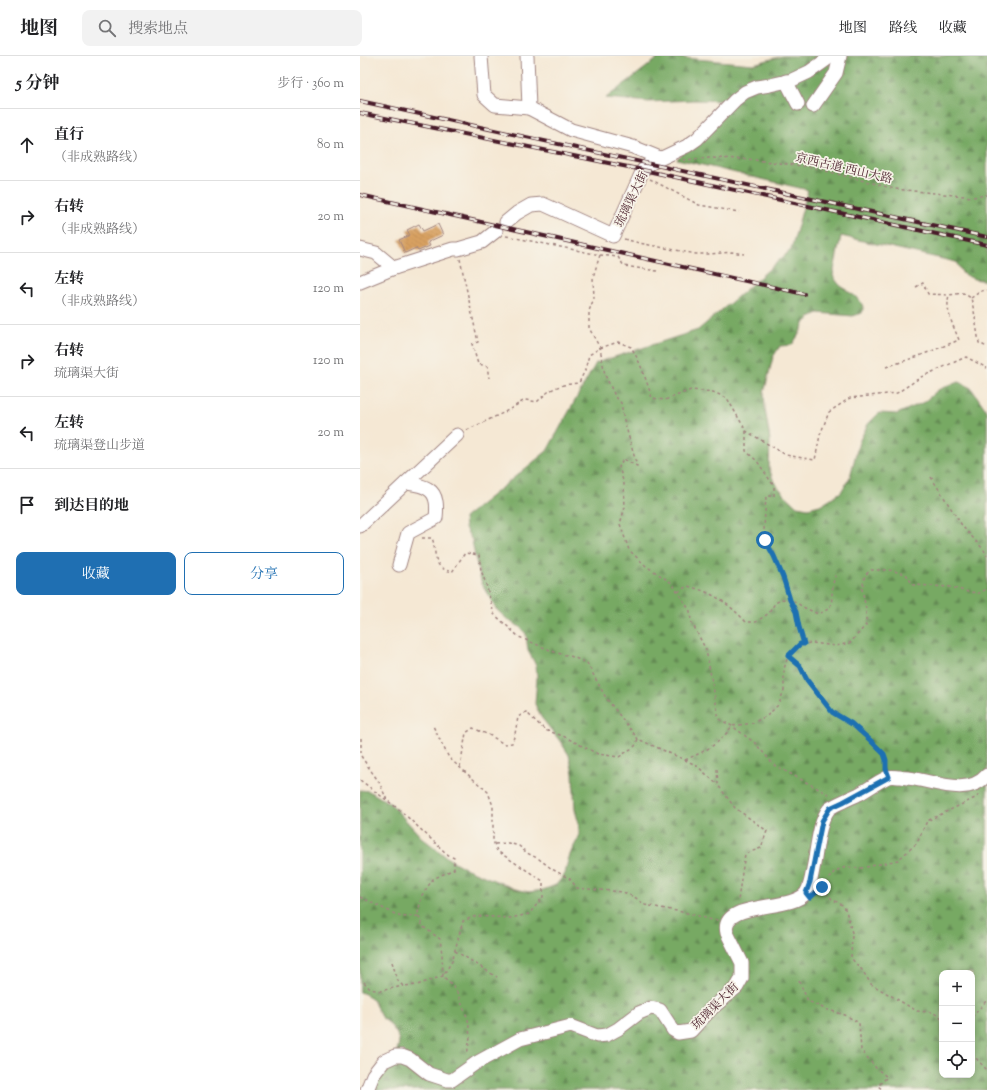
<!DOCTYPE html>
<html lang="zh">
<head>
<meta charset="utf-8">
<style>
	body { margin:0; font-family:"Sorts Mill Goudy","Noto Serif SC",serif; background:#f2f2f2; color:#202124 }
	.controls { position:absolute; right:12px; bottom:12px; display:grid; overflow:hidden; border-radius:8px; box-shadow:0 2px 6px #0003 }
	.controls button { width:36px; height:36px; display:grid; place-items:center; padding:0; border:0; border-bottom:1px solid #e0e0e0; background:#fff; color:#202124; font:20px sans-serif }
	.stop { position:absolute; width:12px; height:12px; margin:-9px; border:3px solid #1f6fb2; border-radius:50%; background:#fff }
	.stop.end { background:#1f6fb2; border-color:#fff; box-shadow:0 1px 4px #0008 }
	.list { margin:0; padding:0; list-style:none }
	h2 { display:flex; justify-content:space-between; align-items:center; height:52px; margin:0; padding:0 16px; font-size:17px }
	h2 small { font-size:13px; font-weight:400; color:#757577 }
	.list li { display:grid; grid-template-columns:26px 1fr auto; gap:12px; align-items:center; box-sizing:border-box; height:72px; padding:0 16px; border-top:1px solid #e0e0e0 }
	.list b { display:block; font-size:15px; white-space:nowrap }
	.list p { margin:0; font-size:13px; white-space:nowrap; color:#757577 }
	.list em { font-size:13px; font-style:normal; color:#757577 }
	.actions { display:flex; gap:8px; padding:12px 16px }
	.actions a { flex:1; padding:9px 0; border:1px solid #1f6fb2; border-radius:8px; text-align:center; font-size:14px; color:#1f6fb2 }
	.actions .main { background:#1f6fb2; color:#fff }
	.icon { flex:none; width:22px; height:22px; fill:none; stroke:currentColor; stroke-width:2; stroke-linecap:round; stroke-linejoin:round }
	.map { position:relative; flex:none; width:627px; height:1034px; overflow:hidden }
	header { display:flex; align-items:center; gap:24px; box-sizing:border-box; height:56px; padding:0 20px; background:#fff; border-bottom:1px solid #e0e0e0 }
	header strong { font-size:19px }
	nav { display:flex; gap:22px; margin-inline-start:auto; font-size:14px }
	.search { width:280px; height:36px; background:#f2f2f2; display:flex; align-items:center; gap:10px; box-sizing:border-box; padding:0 14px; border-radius:8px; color:#757577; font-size:15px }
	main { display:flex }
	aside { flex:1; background:#fff }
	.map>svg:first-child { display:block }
</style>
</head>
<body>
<header>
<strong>地图</strong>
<div class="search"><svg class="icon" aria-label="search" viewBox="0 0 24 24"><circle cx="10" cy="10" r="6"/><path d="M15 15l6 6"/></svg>搜索地点</div>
<nav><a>地图</a><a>路线</a><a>收藏</a></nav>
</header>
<main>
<aside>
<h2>5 分钟<small>步行 · 360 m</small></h2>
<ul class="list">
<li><svg class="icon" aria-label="ahead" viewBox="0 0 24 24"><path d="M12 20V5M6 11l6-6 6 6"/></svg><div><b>直行</b><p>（非成熟路线）</p></div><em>80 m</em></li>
<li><svg class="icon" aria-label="right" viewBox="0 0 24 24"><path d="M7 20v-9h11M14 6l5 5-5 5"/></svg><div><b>右转</b><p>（非成熟路线）</p></div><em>20 m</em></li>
<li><svg class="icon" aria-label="left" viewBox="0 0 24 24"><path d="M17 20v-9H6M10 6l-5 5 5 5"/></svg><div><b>左转</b><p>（非成熟路线）</p></div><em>120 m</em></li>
<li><svg class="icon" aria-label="right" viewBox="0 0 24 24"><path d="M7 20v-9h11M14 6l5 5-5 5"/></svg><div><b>右转</b><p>琉璃渠大街</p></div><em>120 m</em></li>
<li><svg class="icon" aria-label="left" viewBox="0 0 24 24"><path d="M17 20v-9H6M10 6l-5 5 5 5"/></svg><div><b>左转</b><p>琉璃渠登山步道</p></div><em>20 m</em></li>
<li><svg class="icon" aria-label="arrive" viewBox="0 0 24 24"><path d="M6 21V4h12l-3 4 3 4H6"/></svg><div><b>到达目的地</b></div></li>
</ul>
<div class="actions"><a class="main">收藏</a><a>分享</a></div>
</aside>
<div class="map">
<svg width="627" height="1034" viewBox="0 0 627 1034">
	<defs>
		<pattern id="forest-firs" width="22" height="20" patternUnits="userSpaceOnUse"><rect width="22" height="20" fill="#77a964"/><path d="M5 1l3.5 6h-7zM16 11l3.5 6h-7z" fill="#648953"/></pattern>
		<pattern id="building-back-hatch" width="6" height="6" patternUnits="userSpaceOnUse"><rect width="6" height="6" fill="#d9a262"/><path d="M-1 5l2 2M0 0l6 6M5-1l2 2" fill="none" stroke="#b28351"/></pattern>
	</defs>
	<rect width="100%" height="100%" fill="#f7f3e8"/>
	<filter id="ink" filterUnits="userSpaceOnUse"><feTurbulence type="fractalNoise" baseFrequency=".025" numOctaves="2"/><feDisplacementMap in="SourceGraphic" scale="8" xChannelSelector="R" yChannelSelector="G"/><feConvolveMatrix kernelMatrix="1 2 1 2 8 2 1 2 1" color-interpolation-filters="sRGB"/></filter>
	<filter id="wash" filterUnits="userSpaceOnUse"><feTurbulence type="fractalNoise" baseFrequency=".012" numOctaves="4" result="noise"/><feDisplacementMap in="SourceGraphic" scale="16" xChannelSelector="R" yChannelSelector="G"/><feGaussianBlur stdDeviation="0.9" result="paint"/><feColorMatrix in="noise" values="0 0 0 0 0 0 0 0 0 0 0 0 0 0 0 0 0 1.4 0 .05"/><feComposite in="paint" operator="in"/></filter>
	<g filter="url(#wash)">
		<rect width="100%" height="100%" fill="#f5e8d4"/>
		<!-- forest -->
		<path fill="url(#forest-firs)" stroke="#606448" fill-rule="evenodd" d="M301 0 393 8 423 0H627V225L614 223 603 218 596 206 481 180 473 219C474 221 476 225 478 227 485 236 508 243 502 257L493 260 458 257 452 260 445 266 439 278 432 289 420 290 413 301 404 337 405 353 410 384 409 412 414 426 424 438 437 450 448 452 460 449 481 436 490 421 499 386 508 368 519 357 537 358 564 346 578 334 592 328 599 326 611 332 627 355V1034H17L9 1028 36 998 39 987 37 978 29 967 21 961 14 946 7 939 0 936V734L9 735 31 748 61 781 89 803 105 812 155 833 169 836 183 834 196 829 205 818 208 804 212 794 219 781V768L215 754 213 717 209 699 200 685 181 661 175 648 177 621 176 609 168 595 166 578 160 571 147 563 136 553 122 528 115 501 112 484 105 472 104 462 187 395 236 307 338 274 376 242 431 194 448 134 317 103 367 45 333 44 289 46 246 42ZM582 917H612V1019H582Z"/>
		<g id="blocks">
			<!-- building -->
			<polygon fill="url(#building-back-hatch)" points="59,168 63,175 78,168 83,179 68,186 70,190 58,195 56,192 45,197 39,184 50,179 47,174"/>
		</g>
	</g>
	<g filter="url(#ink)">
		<use href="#blocks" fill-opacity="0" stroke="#a08480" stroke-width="1"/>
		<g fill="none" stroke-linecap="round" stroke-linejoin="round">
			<!-- minor casing -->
			<g stroke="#a08480" stroke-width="15">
				<g id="minor">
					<polyline points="121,0 124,39 135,49 169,52"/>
					<polyline points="167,0 169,52 211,74 273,91 300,102"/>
					<polyline points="426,25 438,48"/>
					<polyline points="453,50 476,17 480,0"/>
					<polyline points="146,166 157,157 171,149 183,148 253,180 283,114 289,108 327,90 337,83 375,44 385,36 397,31 410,29 432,24 449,16 466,4 471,0"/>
					<polyline points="0,193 16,197 34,212"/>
					<polyline points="0,226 34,212 93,193 98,193 122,186 136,175"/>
					<polyline points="0,470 97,379"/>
					<path d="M39 509 48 477 76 462C77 452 78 439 68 433 62 429 52 428 46 427"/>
					<path d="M7 1034 13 1019 24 1005 35 1000H42L50 1003 69 1018 87 1024H92L116 1007 160 983 211 970 237 980 247 979 258 973 279 957 291 952 300 954 313 974 318 977 331 975 351 953 377 931 382 922V907L367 877C359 844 431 856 446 837 451 830 452 817 454 808 457 792 459 765 469 753 472 750 493 741 499 738 508 733 519 725 528 721 532 720 536 721 540 721 545 722 550 722 555 723 578 727 609 740 627 719"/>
				</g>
			</g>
			<!-- path -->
			<g stroke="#a08480" stroke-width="1.5" stroke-dasharray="3 3" stroke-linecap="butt">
				<polyline points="323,104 349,102 387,103 451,111 535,133 613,141 627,139"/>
				<polyline points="290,123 339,149 379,156"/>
				<polyline points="146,180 240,199 258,201 264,210 297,215"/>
				<polyline points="264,183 279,187 336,198 351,198 372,196 384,198"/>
				<polyline points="240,199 233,221 234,242 229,255 229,272 240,292 245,319 255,340 261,347 264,364 277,410 263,403 259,411 264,428 265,451 260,468 269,494 286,510 312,527 330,555 331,565 346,594 359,663 372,670 395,687 414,709 470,739"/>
				<polyline points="100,203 118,286 112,288 118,308 127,310 129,322"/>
				<polyline points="556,231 563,227 568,238 589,239"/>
				<polyline points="611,242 621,235 627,234"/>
				<path d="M526 311 559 300 599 284C593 269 585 255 589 239L603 237 611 242 614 255 619 287 627 291"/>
				<path d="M107 374 143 357 165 344 177 346C192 331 198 329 219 327L225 314 229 299 240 292 258 286 271 291C281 307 286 324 292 342L305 344 331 334 353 336 367 342 386 375 426 399 455 404 460 379 469 356 490 342 537 337 561 321 606 301 627 312"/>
				<polyline points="386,375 386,395 397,405 414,430 414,440 406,440 404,471 405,484 414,500 423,521 430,544 436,556 439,571 444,587"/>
				<polyline points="571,421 603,471 624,494 627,500"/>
				<path d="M62 482H72C76 491 73 506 82 512 85 514 89 515 92 516L105 497 119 499 121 514 126 528 134 558 159 581 197 597 210 600 227 607 246 642 278 683"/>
				<path d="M318 536 327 530C353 536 368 547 386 566H396L409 557 415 547 423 543 434 545 443 551 458 558C476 552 470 545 473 530 473 525 475 521 476 517"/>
				<polyline points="428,600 440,610 447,624 472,656 492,668 510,684 524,699 526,704 526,711"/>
				<polyline points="1,682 1,700 7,709 19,726 27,744"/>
				<path d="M325 704C345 695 359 689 372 670L393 667 408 659 419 648 424 634V613L428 600 440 588 452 587 476 590 490 587 506 569V553L502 533 505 519 511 514H529L546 518 553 529 591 531 608 536 619 537 627 533"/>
				<polyline points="100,711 106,677 113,672 131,680 144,688 152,687 155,678 158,661 166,656 185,674 203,680 238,698 259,701 275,690 278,683 336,709 358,729"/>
				<polyline points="357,713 358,729 375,752 407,775 401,792 385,798 381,823 378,845"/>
				<polyline points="0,724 41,755 87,798 94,802 94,813 73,823 62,839 58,857 62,870 80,883 82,898 83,920 96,934 108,963 110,981 107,999"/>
				<polyline points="135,788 148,787 159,790 167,797 179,803 192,813 210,823 217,832 263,836 276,842 285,849 327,857 352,864 358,864"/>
				<polyline points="461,832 475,815 486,811 502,812 538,804 557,787 567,765 615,742 622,737"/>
				<polyline points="462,832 472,843 484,850 488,861 492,877 491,902 502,914 511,928 557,955 572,956 582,962"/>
				<polyline points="0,841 41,861 59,860"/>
				<path d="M95 895C109 903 122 912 137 921"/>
				<polyline points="32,906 38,925 43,930 57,929 83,920 92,905 103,865 116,860 151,862 169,858 183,841 183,825 137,795 133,785 133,750 128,736 89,702 73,670"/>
				<polyline points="439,925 448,945 465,953 485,959 499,967 501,994 516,1012 527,1021 518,1030 523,1034"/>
				<polyline points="4,926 10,933 20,935 43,930"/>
				<polyline points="612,961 627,944"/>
				<polyline points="612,998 627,1014"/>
			</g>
			<!-- minor -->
			<use href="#minor" stroke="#fff" stroke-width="13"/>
			<!-- rail casing -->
			<g stroke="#4a1f2b" stroke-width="4">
				<g id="rail">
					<polyline points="0,45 627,181"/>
					<polyline points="0,57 283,114 627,189"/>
					<polyline points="0,139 444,238"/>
				</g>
			</g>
			<!-- rail -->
			<use href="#rail" stroke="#f7f3e8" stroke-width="2.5" stroke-dasharray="8" stroke-linecap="butt"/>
		</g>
	</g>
	<g fill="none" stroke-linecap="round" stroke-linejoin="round" filter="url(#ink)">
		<!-- route -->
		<polyline stroke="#1f6fb2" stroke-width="5" points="405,484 414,500 423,521 430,544 436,556 439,571 444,588 440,588 428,600 440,610 447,624 472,656 492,668 510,684 524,698 526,704 526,713 529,721 483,746 470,752 462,765 450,826 446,837 450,842 462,831"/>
	</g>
	<g text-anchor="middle" stroke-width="3.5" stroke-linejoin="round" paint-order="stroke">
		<!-- street labels -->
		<g font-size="12" fill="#4a1f2b" stroke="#f7f3e8">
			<text transform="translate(484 112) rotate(13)" y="4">京西古道·西山大路</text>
			<text transform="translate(271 143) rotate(-64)" y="4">琉璃渠大街</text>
			<text transform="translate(355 950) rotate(-45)" y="4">琉璃渠大街</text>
		</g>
	</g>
</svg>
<div class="controls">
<button>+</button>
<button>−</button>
<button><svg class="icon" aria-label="locate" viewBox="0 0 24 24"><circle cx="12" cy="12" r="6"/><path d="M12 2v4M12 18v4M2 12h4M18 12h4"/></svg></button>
</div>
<div class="stop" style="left:405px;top:484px"></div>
<div class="stop end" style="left:462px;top:831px"></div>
</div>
</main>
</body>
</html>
